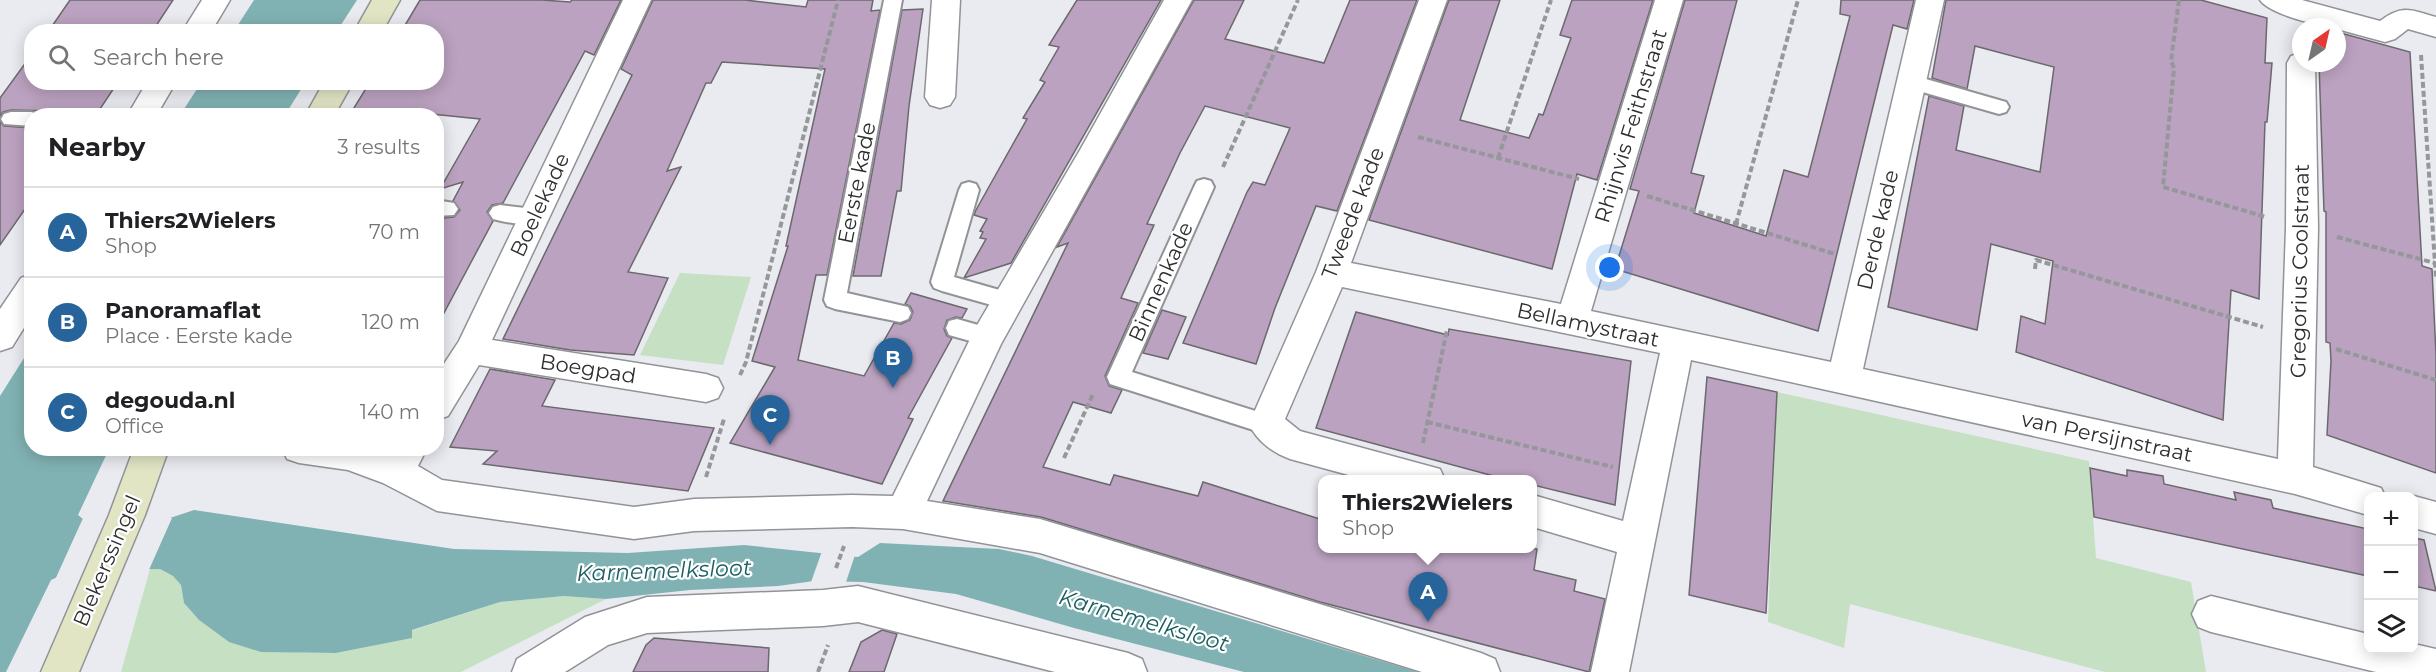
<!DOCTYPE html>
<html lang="en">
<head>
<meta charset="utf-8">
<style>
	body { margin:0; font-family:Montserrat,sans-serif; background:#f6f6f6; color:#202124 }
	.controls { position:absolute; right:18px; bottom:18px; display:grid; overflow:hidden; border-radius:12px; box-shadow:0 3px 15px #0003 }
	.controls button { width:54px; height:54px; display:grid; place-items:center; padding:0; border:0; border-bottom:2px solid #e0e0e0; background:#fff; color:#202124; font:30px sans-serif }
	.compass { position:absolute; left:2292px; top:18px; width:54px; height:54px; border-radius:50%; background:#fff; box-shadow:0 3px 15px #0003; rotate:34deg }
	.you { position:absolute; left:1610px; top:268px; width:21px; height:21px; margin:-15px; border:4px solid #fff; border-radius:50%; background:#1a73e8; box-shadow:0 0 0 9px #1a73e833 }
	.badge { display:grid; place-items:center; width:39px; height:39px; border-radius:50%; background:#27649b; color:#fff; font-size:20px; font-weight:700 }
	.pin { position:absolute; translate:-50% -50px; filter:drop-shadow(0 2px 3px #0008) }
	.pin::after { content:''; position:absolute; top:32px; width:21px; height:18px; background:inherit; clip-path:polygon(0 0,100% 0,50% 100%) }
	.popup { position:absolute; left:1318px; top:475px; width:219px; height:78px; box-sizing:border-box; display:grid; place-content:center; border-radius:12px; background:#fff; filter:drop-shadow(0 2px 4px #0005); font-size:20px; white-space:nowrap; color:#757577 }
	.popup b { font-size:22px; color:#202124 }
	.popup::after { content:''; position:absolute; left:50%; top:100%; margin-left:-12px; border:12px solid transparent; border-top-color:#fff }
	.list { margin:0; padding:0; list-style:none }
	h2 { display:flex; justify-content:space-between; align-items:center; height:78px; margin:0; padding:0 24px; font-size:26px }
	h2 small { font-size:20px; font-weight:400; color:#757577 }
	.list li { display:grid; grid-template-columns:39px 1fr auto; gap:18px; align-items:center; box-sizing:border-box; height:90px; padding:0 24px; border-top:2px solid #e0e0e0 }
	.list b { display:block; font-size:22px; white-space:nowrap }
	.list p { margin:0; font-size:20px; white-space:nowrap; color:#757577 }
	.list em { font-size:20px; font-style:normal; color:#757577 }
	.icon { flex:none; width:33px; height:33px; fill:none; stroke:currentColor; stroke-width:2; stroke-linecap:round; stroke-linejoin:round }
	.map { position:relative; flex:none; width:2436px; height:672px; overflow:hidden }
	.search { position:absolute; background:#fff; box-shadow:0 3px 15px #0003; left:24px; top:24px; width:420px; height:66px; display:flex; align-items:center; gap:15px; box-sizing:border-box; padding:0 21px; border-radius:24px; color:#757577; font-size:22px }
	.panel { position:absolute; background:#fff; box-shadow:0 3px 15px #0003; left:24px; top:108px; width:420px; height:348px; border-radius:24px }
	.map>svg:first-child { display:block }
</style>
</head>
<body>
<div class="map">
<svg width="2436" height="672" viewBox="0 0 2436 672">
	<rect width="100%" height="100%" fill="#e9ebf0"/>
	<!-- green -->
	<g fill="#c5e0c2">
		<polygon points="680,273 751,277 723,365 640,355"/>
		<polygon points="1777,392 2089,461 2096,558 2191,582 2206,672 2105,672 1850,604 1844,648 1768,622"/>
		<polygon points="150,569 160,569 173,576 181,585 184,603 199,620 229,642 304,653 336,653 411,638 411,631 500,602 564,596 606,599 461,672 121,672"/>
	</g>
	<!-- water -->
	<g fill="#81b2b3">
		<polygon points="254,0 357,0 337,31 234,31"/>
		<polygon points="201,83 201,82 305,83 285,115 180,115"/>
		<polygon points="31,347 32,448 109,449 78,515 93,527 142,532 161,521 194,510 454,549 628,553 744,545 858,557 880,543 999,549 1032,556 1418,672 1244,672 1074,628 956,594 863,582 814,581 778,586 690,590 606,599 564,596 500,602 412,630 412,638 336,653 261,652 229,642 199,620 184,603 181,585 173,576 160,569 73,570 51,580 6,672 0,672 0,396"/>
	</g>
	<!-- pier -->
	<g fill="#e9ebf0">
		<polygon points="84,516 94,524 142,529 160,518 172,518 148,572 74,573 54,582"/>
		<polygon points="822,551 855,555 845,585 810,585"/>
	</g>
	<!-- building -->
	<g fill="#bba2c0" stroke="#6c696d" stroke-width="1.5">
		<polygon points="70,0 173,0 152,32 48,32"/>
		<polygon points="420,0 542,0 570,2 572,0 621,0 594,55 585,51 503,203 492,205 487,212 493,221 436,328 436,231 444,218 454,217 460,210 453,201 463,182 440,189 480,119 411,112 410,116 349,116 370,82 436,82 436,32 401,32"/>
		<polygon points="653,0 745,0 806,7 808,0 873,0 871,11 880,10 827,275 816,275 798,360 864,376 894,323 901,324 910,320 913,312 910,306 905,304 911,293 967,309 962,318 956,317 947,320 944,329 947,336 952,338 908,418 913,419 882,484 730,443 775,367 752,361 788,246 786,246 825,69 722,62 711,83 706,83 667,171 681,167 628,272 668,278 634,355 570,350 503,339 632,75 621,69"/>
		<polygon points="1077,0 1161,0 1011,263 964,278 986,239 980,238 983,232 980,231 987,219 974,215 976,210 1027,119 1023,118 1045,82 1040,80 1059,47 1049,45"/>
		<polygon points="1194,0 1244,0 1225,39 1324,63 1350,0 1417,0 1337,211 1316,206 1275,308 1256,364 1183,343 1247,192 1253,182 1265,185 1290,128 1205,106 1180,153 1147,224 1154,225 1121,298 1138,303 1105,376 1109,386 1122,390 1111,413 1073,402 1043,467 1110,485 1114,475 1198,496 1203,482 1323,520 1323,549 1537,549 1534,570 1576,580 1574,591 1605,599 1589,672 1320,602 1041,517 943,501 1068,243 1057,247"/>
		<polygon points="1449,0 1500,0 1460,120 1529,138 1539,114 1543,115 1571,38 1560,35 1572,0 1653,0 1597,180 1577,174 1552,269 1369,220"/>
		<polygon points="1685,0 1737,0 1691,173 1704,176 1694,213 1766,236 1784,170 1808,177 1850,16 1840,14 1841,0 1914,0 1907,29 1893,25 1818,331 1615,269 1639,191 1630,189"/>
		<polygon points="1946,0 2201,0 2267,18 2265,63 2272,63 2267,122 2265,122 2259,299 2231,290 2223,420 2016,352 2021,316 2045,324 2053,261 1991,244 1977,330 1888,307 1929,96 1964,106 1956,150 2040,172 2054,67 1975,46 1967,89 1932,78"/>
		<polygon points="923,9 909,106 901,191 897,191 881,276 853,276 902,10"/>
		<polygon points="2337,32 2410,52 2422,266 2432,269 2436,355 2436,473 2327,435 2331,361 2330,343 2326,342 2326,212 2324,211 2319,63 2337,63"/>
		<polygon points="32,54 32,82 118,82 98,112 11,110 3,112 0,116 0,98"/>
		<polygon points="0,122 4,126 32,128 32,199 0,245"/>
		<polygon points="1162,310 1186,317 1168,359 1143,353"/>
		<polygon points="1356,312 1448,335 1449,329 1631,361 1615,505 1533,485 1533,480 1501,478 1316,428"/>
		<polygon points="490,369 555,380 542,406 714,428 688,491 483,464 497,451 450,447"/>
		<polygon points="1707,377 1777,392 1766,613 1689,595"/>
		<polygon points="2090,468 2127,476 2127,470 2163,476 2164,484 2236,500 2234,492 2271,500 2273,508 2368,529 2368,576 2094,517"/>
		<polygon points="2414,538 2424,540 2436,591 2414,586"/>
		<polygon points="882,630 897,634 884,672 849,672 861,642"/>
		<polygon points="654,638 769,648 768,672 633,672 646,645"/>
	</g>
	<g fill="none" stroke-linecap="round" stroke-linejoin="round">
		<!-- service casing -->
		<g stroke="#919397" stroke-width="4">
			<g id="service">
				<polygon points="884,0 902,0 847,293 908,307 911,313 908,319 900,322 835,309 827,306 824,300"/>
				<polygon points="1912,75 2006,102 2009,107 2006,112 1999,114 1905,87 1902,82 1905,77"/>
				<polygon points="11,112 32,112 40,116 32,116 32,126 4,124 1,119 4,114"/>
				<polygon points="1204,179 1211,181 1214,187 1132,372 1274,417 1278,424 1274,431 1266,434 1110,384 1107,377 1194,187 1197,181"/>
				<polygon points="969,182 976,184 979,190 954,277 1017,295 1020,301 1017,307 1009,310 942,291 934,288 931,282 959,190 962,184"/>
				<polygon points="436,200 454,203 458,209 454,215 436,216"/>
				<path d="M500 205 542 210 546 216 542 222C528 226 507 223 493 219L489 213 493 207Z"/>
				<polygon points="957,319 996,330 999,337 996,344 988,346 949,335 946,328 949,321"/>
			</g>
		</g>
		<!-- minor casing -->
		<g stroke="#919397" stroke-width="3">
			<g id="minor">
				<polygon points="202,0 230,0 211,32 182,32"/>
				<polygon points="623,0 651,0 492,340 706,374 718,378 723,388 718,398 706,402 479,365 448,416 436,420 436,376 459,341"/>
				<polygon points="932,0 960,0 955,97 950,105 940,108 930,105 925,97"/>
				<polygon points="1164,0 1192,0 1001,344 927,501 1040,519 1481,653 1495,659 1500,672 1422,672 1040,553 903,529 852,527 694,531 634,539 437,511 383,483 348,470 299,463 287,459 282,448 373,448 387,454 390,448 427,448 418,466 442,480 634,507 694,499 852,495 893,496 976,327 1080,150"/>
				<path d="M1419 0H1447L1351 263 1561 304 1655 0H1683L1591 311 1831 362 1916 0H1944L1863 369 2278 459 2286 228 2287 63 2291 56 2301 53V63H2315L2318 228 2313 467 2381 488 2385 496H2368V515L2295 494 1691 360 1629 672H1591L1617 552 1533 527V495L1623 521 1660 353 1342 287 1285 419 1300 431 1440 469 1445 480H1367L1290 459C1273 453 1257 441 1249 424L1316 272Z"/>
				<path d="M2260 0H2302L2380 21C2403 4 2411 10 2436 17V37L2408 29 2395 39 2385 42 2337 29V27C2320 27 2269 14 2260 0Z"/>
				<polygon points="147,82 176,82 156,116 127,116"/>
				<polygon points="32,274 32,315 12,347 0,351 0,309 21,278"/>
				<polygon points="2412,496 2414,496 2436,502 2436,534 2414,528"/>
				<polygon points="858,586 1128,653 1142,659 1147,672 1055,672 858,622 823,626 647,633 608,645 565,672 512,672 517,659 585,617 647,597 823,590"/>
				<polygon points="2211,596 2368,634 2368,650 2414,650 2414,644 2436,649 2436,672 2376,672 2211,632 2198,627 2192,614 2198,601"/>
			</g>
		</g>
		<!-- secondary casing -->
		<g stroke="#919397" stroke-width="3">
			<g id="secondary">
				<polygon points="372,0 400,0 382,32 354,32"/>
				<polygon points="324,82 353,82 334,116 305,116"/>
				<polygon points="134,448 169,448 145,515 79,672 41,672 109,515"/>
			</g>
		</g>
		<!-- path -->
		<g stroke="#95979a" stroke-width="4" stroke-dasharray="6 3" stroke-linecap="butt">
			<polyline points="2179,0 2171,61 2174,68 2163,187 2266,217"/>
			<polyline points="2421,55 2436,278"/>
			<polyline points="1418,137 1579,179"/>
			<polyline points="1498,158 1551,0"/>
			<polyline points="1223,167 1298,0"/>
			<polyline points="1647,196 1835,254"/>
			<polyline points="1736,224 1798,0"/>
			<polyline points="2337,237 2435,263"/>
			<polyline points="2035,269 2036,260 2263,327"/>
			<polyline points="2336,349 2436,380"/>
			<polyline points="740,375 746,362 838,0"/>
			<polyline points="1427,422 1613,467"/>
			<polyline points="1423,443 1447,330"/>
			<polyline points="1064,458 1093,394"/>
			<polyline points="706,477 724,419"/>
			<polyline points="836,568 844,546"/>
			<polyline points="818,672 828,645"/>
		</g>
		<!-- service -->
		<use href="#service" fill="#fff" fill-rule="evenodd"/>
		<!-- minor -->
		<use href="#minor" fill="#fff" fill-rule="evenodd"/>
		<!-- secondary -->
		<use href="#secondary" fill="#e1e5c4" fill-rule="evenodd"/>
	</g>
	<g text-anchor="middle" stroke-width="4.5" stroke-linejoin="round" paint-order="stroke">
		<!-- street labels -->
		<g font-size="21" fill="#2d2e2f" stroke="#fff">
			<text transform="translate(1631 126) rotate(-73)" y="7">Rhijnvis Feithstraat</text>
			<text transform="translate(857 183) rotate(-79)" y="7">Eerste kade</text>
			<text transform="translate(540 205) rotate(-65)" y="7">Boelekade</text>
			<text transform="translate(1353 213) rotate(-69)" y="7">Tweede kade</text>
			<text transform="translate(1878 230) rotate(-77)" y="7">Derde kade</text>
			<text transform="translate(2300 271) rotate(-89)" y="7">Gregorius Coolstraat</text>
			<text transform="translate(1161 282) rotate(-66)" y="7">Binnenkade</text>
			<text transform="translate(1588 325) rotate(12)" y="7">Bellamystraat</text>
			<text transform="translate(588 369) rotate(9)" y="7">Boegpad</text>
			<text transform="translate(2107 437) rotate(12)" y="7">van Persijnstraat</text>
			<text transform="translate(107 561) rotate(-67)" y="7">Blekerssingel</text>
		</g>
		<!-- water labels -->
		<g font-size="22" font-style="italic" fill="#1b5e60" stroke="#fff">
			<text transform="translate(664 570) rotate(-2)" y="8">Karnemelksloot</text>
			<text transform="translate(1144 620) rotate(16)" y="8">Karnemelksloot</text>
		</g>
	</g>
</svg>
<div class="controls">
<button>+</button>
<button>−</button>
<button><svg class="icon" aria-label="layers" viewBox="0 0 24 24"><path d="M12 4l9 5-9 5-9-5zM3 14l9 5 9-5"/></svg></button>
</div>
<svg class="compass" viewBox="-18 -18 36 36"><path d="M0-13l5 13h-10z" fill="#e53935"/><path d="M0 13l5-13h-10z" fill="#757577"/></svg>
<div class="you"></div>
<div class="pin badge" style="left:1428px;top:622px">A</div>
<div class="popup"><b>Thiers2Wielers</b>Shop</div>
<div class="pin badge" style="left:893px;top:388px">B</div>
<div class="pin badge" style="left:770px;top:445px">C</div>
<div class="search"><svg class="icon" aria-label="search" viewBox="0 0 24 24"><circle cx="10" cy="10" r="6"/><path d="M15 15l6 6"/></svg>Search here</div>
<section class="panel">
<h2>Nearby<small>3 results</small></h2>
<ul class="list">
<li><span class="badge">A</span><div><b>Thiers2Wielers</b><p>Shop</p></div><em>70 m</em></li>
<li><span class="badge">B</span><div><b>Panoramaflat</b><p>Place · Eerste kade</p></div><em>120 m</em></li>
<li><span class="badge">C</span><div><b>degouda.nl</b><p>Office</p></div><em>140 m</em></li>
</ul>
</section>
</div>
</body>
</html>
